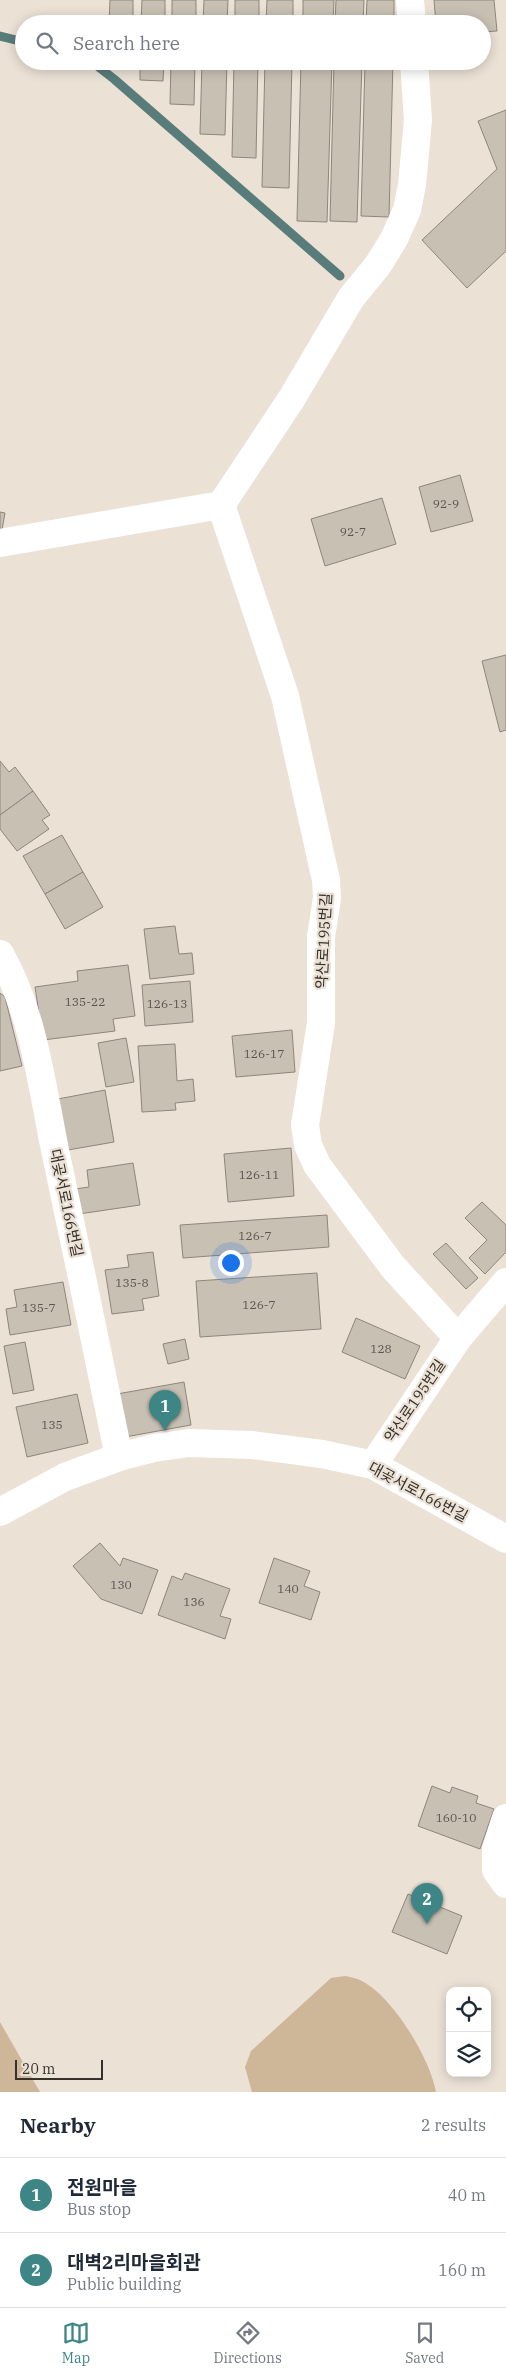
<!DOCTYPE html>
<html lang="en">
<head>
<meta charset="utf-8">
<style>
	body { margin:0; font-family:"IBM Plex Serif","Noto Sans KR",serif; background:#f2f2f3; color:#1f2937 }
	.controls { position:absolute; right:15px; bottom:15px; display:grid; overflow:hidden; border-radius:10px; box-shadow:0 2px 12px #0003 }
	.controls button { width:45px; height:45px; display:grid; place-items:center; padding:0; border:0; border-bottom:1px solid #e0e1e3; background:#fff; color:#1f2937; font:25px sans-serif }
	.scale { position:absolute; left:15px; bottom:12px; width:88px; box-sizing:border-box; padding-left:5px; border:2px solid #34302b; border-top:0; font-size:14px; line-height:18px; white-space:nowrap; color:#34302b; -webkit-text-stroke:4px #ebe1d5; paint-order:stroke }
	.you { position:absolute; left:230px; top:1262px; width:18px; height:18px; margin:-12px; border:4px solid #fff; border-radius:50%; background:#1a73e8; box-shadow:0 0 0 8px #1a73e833 }
	.badge { display:grid; place-items:center; width:32px; height:32px; border-radius:50%; background:#3e8686; color:#fff; font-size:16px; font-weight:700 }
	.pin { position:absolute; translate:-50% -41px; filter:drop-shadow(0 1px 2px #0008) }
	.pin::after { content:''; position:absolute; top:26px; width:18px; height:15px; background:inherit; clip-path:polygon(0 0,100% 0,50% 100%) }
	.list { margin:0; padding:0; list-style:none }
	h2 { display:flex; justify-content:space-between; align-items:center; height:65px; margin:0; padding:0 20px; font-size:21px }
	h2 small { font-size:16px; font-weight:400; color:#747a83 }
	.list li { display:grid; grid-template-columns:32px 1fr auto; gap:15px; align-items:center; box-sizing:border-box; height:75px; padding:0 20px; border-top:1px solid #e0e1e3 }
	.list b { display:block; font-size:19px; white-space:nowrap }
	.list p { margin:0; font-size:16px; white-space:nowrap; color:#747a83 }
	.list em { font-size:16px; font-style:normal; color:#747a83 }
	.icon { flex:none; width:28px; height:28px; fill:none; stroke:currentColor; stroke-width:2; stroke-linecap:round; stroke-linejoin:round }
	.map { position:relative; flex:none; width:506px; height:2092px; overflow:hidden }
	.search { position:absolute; background:#fff; box-shadow:0 2px 12px #0003; left:15px; right:15px; top:15px; height:55px; display:flex; align-items:center; gap:12px; box-sizing:border-box; padding:0 18px; border-radius:28px; color:#747a83; font-size:19px }
	.sheet { height:215px; background:#fff }
	nav { display:flex; justify-content:space-around; align-items:center; box-sizing:border-box; height:70px; border-top:1px solid #e0e1e3; background:#fff; font-size:14px; color:#747a83 }
	nav a { display:grid; justify-items:center; gap:2px }
	nav .on { color:#3e8686 }
	.map>svg:first-child { display:block }
</style>
</head>
<body>
<div class="map">
<svg width="506" height="2092" viewBox="0 0 506 2092">
	<rect width="100%" height="100%" fill="#ebe1d5"/>
	<!-- green -->
	<g fill="#ceb698">
		<path d="M345 1976C350 1977 356 1978 360 1980 392 1995 430 2058 436 2092H252L245 2067 251 2051 331 1978Z"/>
		<polygon points="0,2022 40,2092 0,2092"/>
	</g>
	<g fill="none" stroke-linecap="round" stroke-linejoin="round">
		<!-- stream -->
		<g stroke="#587c7a" stroke-width="9">
			<polyline points="0,36 24,42"/>
			<polyline points="87,61 96,65 114,79 340,276"/>
		</g>
	</g>
	<!-- building -->
	<g fill="#c9c0b4" stroke="#8f867b">
		<polygon points="110,0 133,0 133,24 109,24"/>
		<polygon points="142,0 165,0 165,24 141,24"/>
		<rect x="172" y="0" width="24" height="24"/>
		<polygon points="204,0 228,0 227,24 203,24"/>
		<rect x="235" y="0" width="24" height="24"/>
		<polygon points="267,0 293,0 293,24 266,24"/>
		<polygon points="303,0 334,0 333,24 303,24"/>
		<polygon points="336,0 364,0 363,24 335,24"/>
		<polygon points="367,0 394,0 394,24 366,24"/>
		<polygon points="434,0 494,0 497,31 482,32 482,24 436,24"/>
		<polygon points="140,61 164,61 163,81 140,80"/>
		<polygon points="171,61 195,61 194,105 170,104"/>
		<polygon points="202,61 227,61 225,135 200,134"/>
		<polygon points="234,61 258,61 256,158 232,157"/>
		<polygon points="265,61 292,61 289,188 262,187"/>
		<polygon points="301,61 332,61 327,222 297,221"/>
		<polygon points="334,61 362,61 357,222 330,221"/>
		<polygon points="365,61 393,61 389,217 361,216"/>
		<polygon points="506,110 506,251 467,288 422,240 497,169 478,121"/>
		<polygon points="460,475 473,521 431,532 419,487"/>
		<polygon points="382,498 396,544 325,566 311,519"/>
		<polygon points="0,512 5,513 2,530 0,529"/>
		<polygon points="506,655 506,730 500,732 482,661"/>
		<polygon points="0,761 9,772 15,767 33,791 0,815"/>
		<polygon points="33,791 50,815 42,820 49,829 17,851 0,829 0,815"/>
		<polygon points="62,835 83,872 45,894 23,856"/>
		<polygon points="83,872 103,907 65,929 45,894"/>
		<polygon points="175,926 179,954 192,953 194,974 150,979 144,929"/>
		<polygon points="128,965 135,1016 113,1019 115,1031 43,1040 35,987 78,981 77,971"/>
		<polygon points="190,981 193,1022 145,1026 142,985"/>
		<polygon points="0,993 5,997 22,1066 0,1071"/>
		<polygon points="292,1030 295,1072 236,1077 232,1036"/>
		<polygon points="126,1038 134,1082 106,1087 98,1043"/>
		<polygon points="175,1044 177,1081 193,1079 195,1101 175,1103 176,1110 142,1112 138,1046"/>
		<polygon points="105,1090 114,1142 68,1150 58,1099"/>
		<polygon points="291,1148 294,1196 228,1202 224,1154"/>
		<polygon points="133,1163 140,1205 79,1214 75,1189 89,1187 87,1170"/>
		<polygon points="482,1202 506,1225 506,1252 485,1274 469,1258 487,1240 465,1218"/>
		<polygon points="327,1215 329,1247 183,1258 180,1225"/>
		<polygon points="446,1243 478,1278 466,1289 433,1254"/>
		<polygon points="153,1252 159,1296 142,1299 144,1310 112,1314 105,1270 129,1267 127,1255"/>
		<polygon points="317,1273 321,1329 200,1337 196,1281"/>
		<polygon points="63,1282 71,1325 10,1335 6,1309 17,1307 14,1290"/>
		<polygon points="356,1318 420,1346 405,1379 342,1352"/>
		<polygon points="185,1339 189,1359 168,1364 163,1344"/>
		<polygon points="25,1342 34,1390 13,1394 4,1346"/>
		<polygon points="184,1382 191,1425 125,1437 117,1394"/>
		<polygon points="77,1394 88,1443 27,1457 16,1407"/>
		<polygon points="100,1543 120,1566 123,1558 158,1570 142,1614 101,1599 73,1566"/>
		<polygon points="274,1558 310,1571 304,1586 320,1592 311,1620 259,1603"/>
		<polygon points="185,1573 230,1589 220,1616 231,1619 225,1639 158,1615 172,1576 182,1580"/>
		<polygon points="432,1786 450,1793 452,1787 478,1796 476,1803 494,1809 480,1849 418,1826"/>
		<polygon points="408,1894 462,1916 447,1954 392,1932"/>
	</g>
	<g fill="none" stroke-linecap="round" stroke-linejoin="round">
		<!-- minor -->
		<g stroke="#fff" stroke-width="28">
			<polyline points="410,0 412,24"/>
			<polyline points="221,505 285,696 326,880 327,898 321,937 321,1023 305,1125 308,1145 317,1165 393,1267 458,1338"/>
			<polyline points="0,543 221,505 292,398 351,298 378,265 394,239 407,210 412,185 418,120 414,61"/>
			<path d="M0 954C33 1011 42 1086 55 1150 77 1252 98 1355 119 1457"/>
			<polyline points="373,1465 458,1338 506,1282"/>
			<polyline points="0,1512 65,1477 119,1457 154,1448 189,1443 252,1445 322,1454 373,1465 506,1539"/>
			<polyline points="506,1818 496,1850 496,1870 506,1884"/>
		</g>
	</g>
	<g text-anchor="middle" stroke-width="4.5" stroke-linejoin="round" paint-order="stroke">
		<!-- number labels -->
		<g font-size="12" fill="#59544d">
			<text x="446" y="508">92-9</text>
			<text x="353" y="536">92-7</text>
			<text x="85" y="1006">135-22</text>
			<text x="167" y="1008">126-13</text>
			<text x="264" y="1058">126-17</text>
			<text x="259" y="1179">126-11</text>
			<text x="255" y="1240">126-7</text>
			<text x="132" y="1287">135-8</text>
			<text x="259" y="1309">126-7</text>
			<text x="39" y="1312">135-7</text>
			<text x="381" y="1353">128</text>
			<text x="52" y="1429">135</text>
			<text x="121" y="1589">130</text>
			<text x="288" y="1593">140</text>
			<text x="194" y="1606">136</text>
			<text x="456" y="1822">160-10</text>
		</g>
		<!-- street labels -->
		<g font-size="15" fill="#34302b" stroke="#ebe1d5">
			<text transform="translate(324 941) rotate(-87)" y="5">약산로195번길</text>
			<text transform="translate(66 1203) rotate(78)" y="5">대곶서로166번길</text>
			<text transform="translate(415 1401) rotate(-56)" y="5">약산로195번길</text>
			<text transform="translate(418 1492) rotate(28)" y="5">대곶서로166번길</text>
		</g>
	</g>
</svg>
<div class="controls">
<button><svg class="icon" aria-label="locate" viewBox="0 0 24 24"><circle cx="12" cy="12" r="6"/><path d="M12 2v4M12 18v4M2 12h4M18 12h4"/></svg></button>
<button><svg class="icon" aria-label="layers" viewBox="0 0 24 24"><path d="M12 4l9 5-9 5-9-5zM3 14l9 5 9-5"/></svg></button>
</div>
<div class="scale">20 m</div>
<div class="you"></div>
<div class="pin badge" style="left:165px;top:1431px">1</div>
<div class="pin badge" style="left:427px;top:1924px">2</div>
<div class="search"><svg class="icon" aria-label="search" viewBox="0 0 24 24"><circle cx="10" cy="10" r="6"/><path d="M15 15l6 6"/></svg>Search here</div>
</div>
<section class="sheet">
<h2>Nearby<small>2 results</small></h2>
<ul class="list">
<li><span class="badge">1</span><div><b>전원마을</b><p>Bus stop</p></div><em>40 m</em></li>
<li><span class="badge">2</span><div><b>대벽2리마을회관</b><p>Public building</p></div><em>160 m</em></li>
</ul>
</section>
<nav>
<a class="on"><svg class="icon" aria-label="map" viewBox="0 0 24 24"><path d="M3 6l6-2 6 2 6-2v14l-6 2-6-2-6 2zM9 4v14M15 6v14"/></svg>Map</a>
<a><svg class="icon" aria-label="directions" viewBox="0 0 24 24"><path d="M12 3l9 9-9 9-9-9zM9 14v-3h6M13 9l2 2-2 2"/></svg>Directions</a>
<a><svg class="icon" aria-label="saved" viewBox="0 0 24 24"><path d="M7 4h10v16l-5-4-5 4z"/></svg>Saved</a>
</nav>
</body>
</html>
